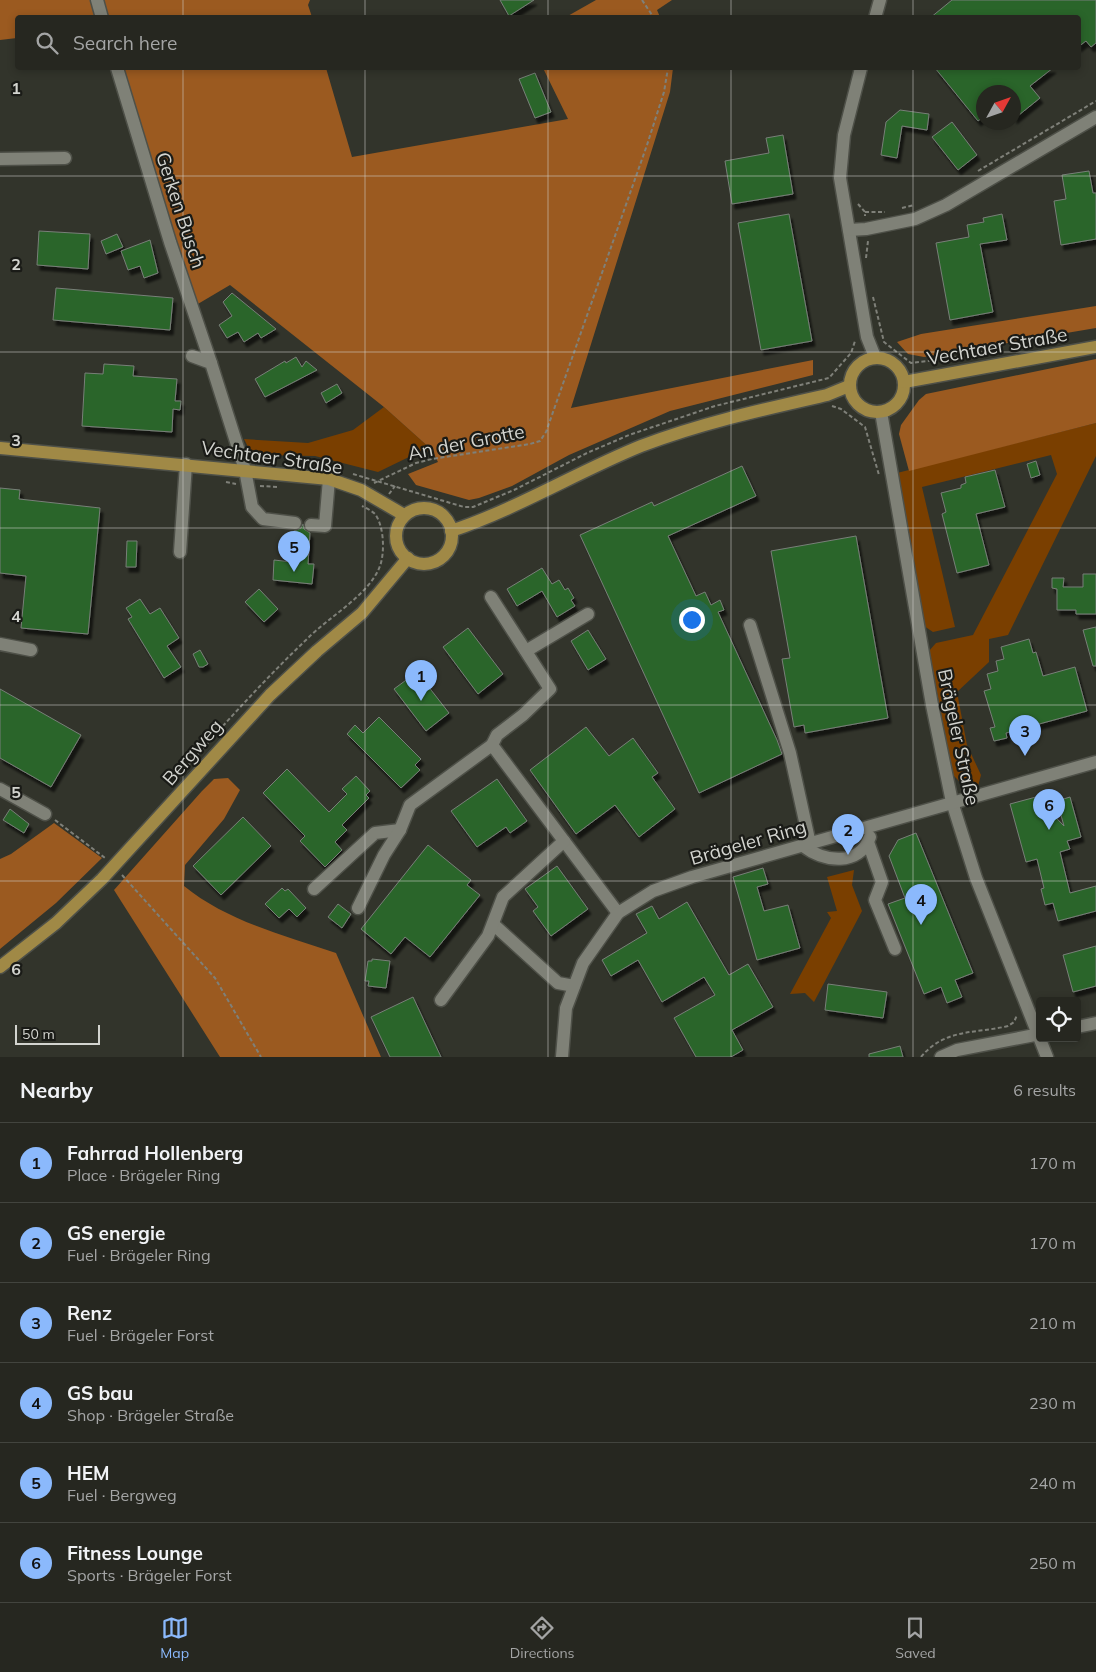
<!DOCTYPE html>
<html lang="en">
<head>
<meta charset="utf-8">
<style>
	body { margin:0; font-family:Mulish,sans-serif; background:#2e2f29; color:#f1f3f6 }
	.controls { position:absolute; right:15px; bottom:15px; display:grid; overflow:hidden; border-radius:5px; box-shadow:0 2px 8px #0003 }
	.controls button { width:45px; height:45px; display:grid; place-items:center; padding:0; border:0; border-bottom:1px solid #42443e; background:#262720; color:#f1f3f6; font:25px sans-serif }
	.compass { position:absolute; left:976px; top:85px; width:45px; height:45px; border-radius:50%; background:#262720; box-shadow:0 2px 8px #0003; rotate:50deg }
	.scale { position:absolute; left:15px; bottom:12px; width:85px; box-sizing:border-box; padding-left:5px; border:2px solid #d3d4cf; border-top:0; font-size:14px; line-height:18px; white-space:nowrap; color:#d3d4cf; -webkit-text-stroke:4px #1a1b17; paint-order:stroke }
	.you { position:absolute; left:691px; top:619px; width:18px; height:18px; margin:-12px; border:4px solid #fff; border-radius:50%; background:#1a73e8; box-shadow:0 0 0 8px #1a73e833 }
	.badge { display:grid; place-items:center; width:32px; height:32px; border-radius:50%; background:#8bb9fc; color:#111; font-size:16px; font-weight:700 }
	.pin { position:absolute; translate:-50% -41px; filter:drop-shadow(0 1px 2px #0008) }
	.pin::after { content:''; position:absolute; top:26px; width:18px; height:15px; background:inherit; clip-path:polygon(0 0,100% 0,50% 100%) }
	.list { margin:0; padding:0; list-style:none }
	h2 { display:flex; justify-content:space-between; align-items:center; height:65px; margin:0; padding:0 20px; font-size:21px }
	h2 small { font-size:16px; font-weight:400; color:#a4a5a5 }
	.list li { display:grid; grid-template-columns:32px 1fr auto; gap:15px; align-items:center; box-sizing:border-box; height:80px; padding:0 20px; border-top:1px solid #42443e }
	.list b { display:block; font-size:19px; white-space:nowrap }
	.list p { margin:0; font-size:16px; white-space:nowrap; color:#a4a5a5 }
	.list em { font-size:16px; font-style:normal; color:#a4a5a5 }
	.icon { flex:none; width:28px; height:28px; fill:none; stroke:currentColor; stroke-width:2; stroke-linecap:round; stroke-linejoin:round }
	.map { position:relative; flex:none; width:1096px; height:1057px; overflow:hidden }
	.search { position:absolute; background:#262720; box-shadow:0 2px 8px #0003; left:15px; right:15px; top:15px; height:55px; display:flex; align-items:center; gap:12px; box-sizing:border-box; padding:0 18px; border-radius:5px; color:#a4a5a5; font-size:19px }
	.sheet { height:545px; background:#262720 }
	nav { display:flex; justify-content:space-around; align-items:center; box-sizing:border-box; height:70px; border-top:1px solid #42443e; background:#262720; font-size:14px; color:#a4a5a5 }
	nav a { display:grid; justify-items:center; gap:2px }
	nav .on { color:#8bb9fc }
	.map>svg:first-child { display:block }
</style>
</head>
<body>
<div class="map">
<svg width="1096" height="1057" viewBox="0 0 1096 1057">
	<defs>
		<filter id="shadow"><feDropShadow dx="3" dy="5" stdDeviation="1" flood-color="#0009"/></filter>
	</defs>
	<rect width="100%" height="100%" fill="#32342b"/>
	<!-- green -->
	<g fill="#7a3f00">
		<polygon points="384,407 432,450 411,456 378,472 315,456 252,455 244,439 308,443 353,430"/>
		<polygon points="1096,423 1096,456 1008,635 989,639 989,662 957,692 967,745 981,775 978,786 965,787 953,775 929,651 936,643 973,635 1057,474 1051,455 922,487 955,627 933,632 924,626 897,473"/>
		<polygon points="854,870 852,885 862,911 814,1002 805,993 790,994 831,918 827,912 837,911 827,877"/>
	</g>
	<!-- forest -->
	<g fill="#9b5a20">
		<polygon points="0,0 310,0 308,5 312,17 18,18 17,38 0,40"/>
		<polygon points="596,0 672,0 657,10 660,17 566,17"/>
		<polygon points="111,68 326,68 352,157 568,119 543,68 673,68 670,92 571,408 813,360 813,375 670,411 569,455 512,486 479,498 469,500 416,485 408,474 438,462 432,450 384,407 230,285 186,311"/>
		<polygon points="1096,306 1096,328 924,357 908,354 897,342 921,334"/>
		<polygon points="1096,359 1096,423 909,471 899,434 901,425 919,400 926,394"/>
		<path d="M228 778 240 790 224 819 185 865 184 886C227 921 283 935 336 953L381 1057H220L114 890 202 791 214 779Z"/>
		<polygon points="54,823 102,858 56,903 0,949 0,859 11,854"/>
	</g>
	<!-- building -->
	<g fill="#29652a" stroke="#787f78" filter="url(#shadow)">
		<polygon points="500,0 534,0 509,16"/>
		<polygon points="952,0 1096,0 1096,43 1091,47 1086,41 1078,47 1078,18 930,18"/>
		<polygon points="935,68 1053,68 1030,86 1040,98 1014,119 1014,92 984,92 984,116 978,121"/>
		<polygon points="535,73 551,112 535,118 519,79"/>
		<polygon points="900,110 929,114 927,130 902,126 897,158 881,155 886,122"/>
		<polygon points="952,122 977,155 958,170 932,137"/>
		<polygon points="783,135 793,194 732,204 725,161 769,153 766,138"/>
		<polygon points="1089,171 1093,193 1096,193 1096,239 1061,245 1054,201 1066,199 1062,175"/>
		<polygon points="789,214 812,341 761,350 738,223"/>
		<polygon points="1002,214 1007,240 980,244 993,312 950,320 936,243 969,237 967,225 984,222 983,218"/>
		<polygon points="39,231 90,234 88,269 37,265"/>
		<polygon points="117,234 123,247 106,254 101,241"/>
		<polygon points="150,240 158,273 144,278 140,266 128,270 121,251"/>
		<polygon points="56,288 173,298 170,330 53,320"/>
		<polygon points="232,293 276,329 261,338 258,333 244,342 238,332 227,338 219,325 232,316 223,302"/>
		<polygon points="296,357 302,367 306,361 317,370 265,397 255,379 285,361 286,363"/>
		<polygon points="104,364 134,366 133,376 177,379 175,401 181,401 180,410 173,409 172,432 82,426 85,373 103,374"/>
		<polygon points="337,384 342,393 326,403 321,393"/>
		<polygon points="1036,461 1040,475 1031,478 1027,464"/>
		<polygon points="742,466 756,496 668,536 696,596 705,592 711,605 720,600 724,610 718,612 777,740 782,754 699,793 580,535 652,502 654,506"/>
		<polygon points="995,470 1005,507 976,514 989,565 957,573 942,514 946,512 941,493 961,488 961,485 966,483 965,477"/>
		<polygon points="0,488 20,490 19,499 100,508 88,634 21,628 26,576 0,573"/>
		<polygon points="303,524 304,529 310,533 308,564 314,564 312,584 273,580 274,560 292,562 294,531 301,528"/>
		<polygon points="856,536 888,718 805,733 804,725 794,727 782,659 790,658 771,551"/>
		<polygon points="127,541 137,541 136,567 126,567"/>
		<polygon points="542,568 552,584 559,580 565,590 568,588 574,598 571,600 575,606 557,617 542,591 517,606 507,589"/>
		<polygon points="1083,574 1096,574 1096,614 1076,614 1076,610 1057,610 1057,589 1052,588 1052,578 1064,578 1063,587 1083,587"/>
		<polygon points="259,589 278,609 264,622 245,602"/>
		<polygon points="140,599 150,614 160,608 179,638 167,646 181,667 164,678 128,619 132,617 126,608"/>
		<polygon points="1096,627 1096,666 1093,666 1083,630"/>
		<polygon points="468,628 503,674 478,694 443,647"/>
		<polygon points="588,630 606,659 588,670 571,641"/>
		<polygon points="1029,639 1033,653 1036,652 1043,676 1075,667 1087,711 1006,733 1007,738 994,741 990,728 995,727 984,691 991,689 987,674 998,671 996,661 1004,659 1001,647"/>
		<polygon points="200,650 208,664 203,667 199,667 193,654"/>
		<polygon points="417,672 449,713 426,731 394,689"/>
		<polygon points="0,689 81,735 51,787 0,758"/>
		<polygon points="379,717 421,759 415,765 420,770 401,788 347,734 355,725 363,733"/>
		<polygon points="586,727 609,756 633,738 658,773 652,777 675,809 639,837 615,805 576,834 530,770"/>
		<polygon points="287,769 329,812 347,794 342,789 356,776 370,791 366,795 369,798 342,825 347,830 335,842 342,850 325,867 300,841 305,836 263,793"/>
		<polygon points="497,779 527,821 510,833 506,827 477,847 451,811"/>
		<polygon points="1036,797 1064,826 1057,801 1070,797 1081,837 1067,841 1070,849 1060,852 1070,893 1096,886 1096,911 1058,921 1053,903 1045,905 1041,889 1044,888 1037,859 1026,862 1010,804"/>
		<polygon points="10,809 29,824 24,833 3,820"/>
		<polygon points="243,817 271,846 221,895 193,866"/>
		<polygon points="916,833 973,973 955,980 962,997 947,1003 941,987 924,994 888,904 905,898 889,856 898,840"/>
		<polygon points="428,845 471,880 467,885 480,895 430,957 405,937 391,954 361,929"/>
		<polygon points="557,866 588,909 551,936 533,911 538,907 525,889"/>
		<polygon points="763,868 768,884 757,887 764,911 788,905 800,948 757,960 733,877"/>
		<polygon points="282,888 285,891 288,889 306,908 297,917 289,909 279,918 265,904"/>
		<polygon points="687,902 729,975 748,964 773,1007 732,1030 743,1050 731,1057 696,1057 674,1018 715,995 704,977 662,1002 638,960 611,976 602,960 647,933 636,914 652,906 659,919"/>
		<polygon points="338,904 351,914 342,928 328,917"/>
		<polygon points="1096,946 1096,986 1073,992 1063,955"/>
		<polygon points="372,959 390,961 386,988 368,986 369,981 365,981 368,961 372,961"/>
		<polygon points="828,984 887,992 883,1018 825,1010"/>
		<polygon points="413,997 441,1057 390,1057 371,1017"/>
		<polygon points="900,1046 903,1057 869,1057 869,1054"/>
	</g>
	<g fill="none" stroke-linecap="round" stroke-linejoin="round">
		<!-- minor casing -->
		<g stroke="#4e5048" stroke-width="15">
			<g id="minor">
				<polyline points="97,0 102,18"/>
				<polyline points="875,18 880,0"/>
				<polyline points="117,68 170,242 211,363"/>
				<polyline points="861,68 844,135 840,178 867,337 875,357"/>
				<polyline points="0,159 65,158"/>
				<polyline points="849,230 866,229 915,219 946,205 1096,117"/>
				<polyline points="192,356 211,363 245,470 252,507 263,519 295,523"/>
				<polyline points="881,412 932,705 952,802 976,878 1047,1057"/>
				<polyline points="311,525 325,526 329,479"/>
				<polyline points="180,552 186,464"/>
				<polyline points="491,597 550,689 523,715 497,735 492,745"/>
				<polyline points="750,625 790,753 810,844"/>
				<polyline points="0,644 31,650"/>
				<polyline points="526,651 588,614"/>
				<polyline points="0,789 45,814"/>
				<polyline points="868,842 882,882 875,900 895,949"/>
				<path d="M803 846C824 862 859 867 870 837"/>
				<polyline points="314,889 375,833 400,830"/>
				<polyline points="358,908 384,855 400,830 410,805 492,745 618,913 653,891 692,877 1096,762"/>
				<polyline points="493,924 558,983 574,986"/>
				<polyline points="441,1000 488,936 503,897 564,841"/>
				<polyline points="1077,1027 1096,1023"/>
				<polyline points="562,1057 566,1008 583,963 618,913"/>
				<polyline points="941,1057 957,1050 1040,1034"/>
			</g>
		</g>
		<!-- major casing -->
		<g stroke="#4e5048" stroke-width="15">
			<g id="major">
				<circle cx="877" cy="385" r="27"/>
				<polyline points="904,382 1096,347"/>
				<polyline points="0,448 329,479 361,490 404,515"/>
				<circle cx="424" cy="536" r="28"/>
				<path d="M451 531C517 509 577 472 641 446 701 423 765 409 827 395L849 386"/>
				<polyline points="0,967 56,923 102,879 270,695 317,651 362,613 408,558"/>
			</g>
		</g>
		<!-- path -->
		<g stroke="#7f8079" stroke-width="2" stroke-dasharray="4 2.5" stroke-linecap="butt">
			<polyline points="642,0 654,18"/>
			<polyline points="978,171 1096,101"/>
			<polyline points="858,204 865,212 865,216"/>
			<polyline points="902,208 914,205"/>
			<polyline points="865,212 885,212"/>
			<polyline points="866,258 868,241"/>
			<polyline points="873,297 884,342 911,363 993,353"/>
			<polyline points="832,406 841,409 865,427 879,475"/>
			<polyline points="353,474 464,507 473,507 514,490 587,453 629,435 715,406 829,378 851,353 855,341"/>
			<polyline points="226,482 236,484"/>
			<polyline points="374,483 416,463 432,459 530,444 540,441 546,432 647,145 664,92 668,68"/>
			<polyline points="260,486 278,487"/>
			<polyline points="389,494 395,486"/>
			<path d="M184 770C223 725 264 680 308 638 329 617 370 594 380 566 385 552 384 526 375 514 372 511 366 508 362 506"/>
			<polyline points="55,820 105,858"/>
			<polyline points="122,875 215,978 261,1057"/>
			<path d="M921 1057C945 1028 975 1034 1008 1026L1014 1022 1017 1015"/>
		</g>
		<!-- minor -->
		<use href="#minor" stroke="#7f8177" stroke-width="12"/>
		<!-- major -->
		<use href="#major" stroke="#a08946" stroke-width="12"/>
	</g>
	<!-- grid -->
	<path fill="none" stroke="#d3d4cf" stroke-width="1" stroke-opacity="0.55" d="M183 0V18M365 0V18M548 0V18M731 0V18M913 0V18M183 68V1057M365 68V1057M548 68V1057M731 68V1057M913 68V1057M0 176H1096M0 352H1096M0 528H1096M0 705H1096M0 881H1096"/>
	<g text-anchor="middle" stroke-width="4.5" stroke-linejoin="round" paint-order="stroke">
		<!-- street labels -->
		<g font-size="19" fill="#d3d4cf" stroke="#1a1b17">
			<text transform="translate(181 210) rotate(72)" y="7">Gerken Busch</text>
			<text transform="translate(997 346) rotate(-10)" y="7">Vechtaer Straße</text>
			<text transform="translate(466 442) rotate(-11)" y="7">An der Grotte</text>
			<text transform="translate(272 457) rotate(8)" y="7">Vechtaer Straße</text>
			<text transform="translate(959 737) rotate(78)" y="7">Brägeler Straße</text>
			<text transform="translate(192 752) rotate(-49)" y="7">Bergweg</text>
			<text transform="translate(748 842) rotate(-16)" y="7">Brägeler Ring</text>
		</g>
	</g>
	<g font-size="16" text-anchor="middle" font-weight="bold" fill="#d3d4cf" stroke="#1a1b17" stroke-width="4.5" stroke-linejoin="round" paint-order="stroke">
		<text x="16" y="94">1</text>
		<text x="16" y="270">2</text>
		<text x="16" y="446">3</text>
		<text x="16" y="622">4</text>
		<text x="16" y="798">5</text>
		<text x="16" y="975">6</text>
	</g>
</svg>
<div class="controls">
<button><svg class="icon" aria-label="locate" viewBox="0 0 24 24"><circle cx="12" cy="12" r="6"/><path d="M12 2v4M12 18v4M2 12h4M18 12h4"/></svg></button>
</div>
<svg class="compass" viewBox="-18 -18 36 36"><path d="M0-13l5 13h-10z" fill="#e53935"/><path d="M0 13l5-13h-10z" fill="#a4a5a5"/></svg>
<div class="scale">50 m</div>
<div class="you"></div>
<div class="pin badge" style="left:421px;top:701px">1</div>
<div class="pin badge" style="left:848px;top:855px">2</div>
<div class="pin badge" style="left:1025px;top:756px">3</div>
<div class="pin badge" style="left:921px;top:925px">4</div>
<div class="pin badge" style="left:294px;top:572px">5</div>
<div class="pin badge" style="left:1049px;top:830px">6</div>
<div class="search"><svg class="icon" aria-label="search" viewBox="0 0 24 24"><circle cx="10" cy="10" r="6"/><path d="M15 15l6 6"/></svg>Search here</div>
</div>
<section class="sheet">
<h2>Nearby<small>6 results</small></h2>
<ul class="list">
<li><span class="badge">1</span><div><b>Fahrrad Hollenberg</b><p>Place · Brägeler Ring</p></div><em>170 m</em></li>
<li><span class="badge">2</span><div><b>GS energie</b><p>Fuel · Brägeler Ring</p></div><em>170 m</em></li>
<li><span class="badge">3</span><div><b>Renz</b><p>Fuel · Brägeler Forst</p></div><em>210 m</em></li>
<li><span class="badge">4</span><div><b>GS bau</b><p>Shop · Brägeler Straße</p></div><em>230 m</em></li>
<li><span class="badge">5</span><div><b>HEM</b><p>Fuel · Bergweg</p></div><em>240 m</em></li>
<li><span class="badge">6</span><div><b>Fitness Lounge</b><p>Sports · Brägeler Forst</p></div><em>250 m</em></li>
</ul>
</section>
<nav>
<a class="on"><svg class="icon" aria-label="map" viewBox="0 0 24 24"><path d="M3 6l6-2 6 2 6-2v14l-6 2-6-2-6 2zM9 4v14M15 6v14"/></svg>Map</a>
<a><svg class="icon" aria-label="directions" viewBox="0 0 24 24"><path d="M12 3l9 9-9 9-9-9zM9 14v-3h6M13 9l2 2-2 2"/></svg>Directions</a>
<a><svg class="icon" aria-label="saved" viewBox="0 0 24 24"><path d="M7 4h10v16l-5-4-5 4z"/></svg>Saved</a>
</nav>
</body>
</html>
